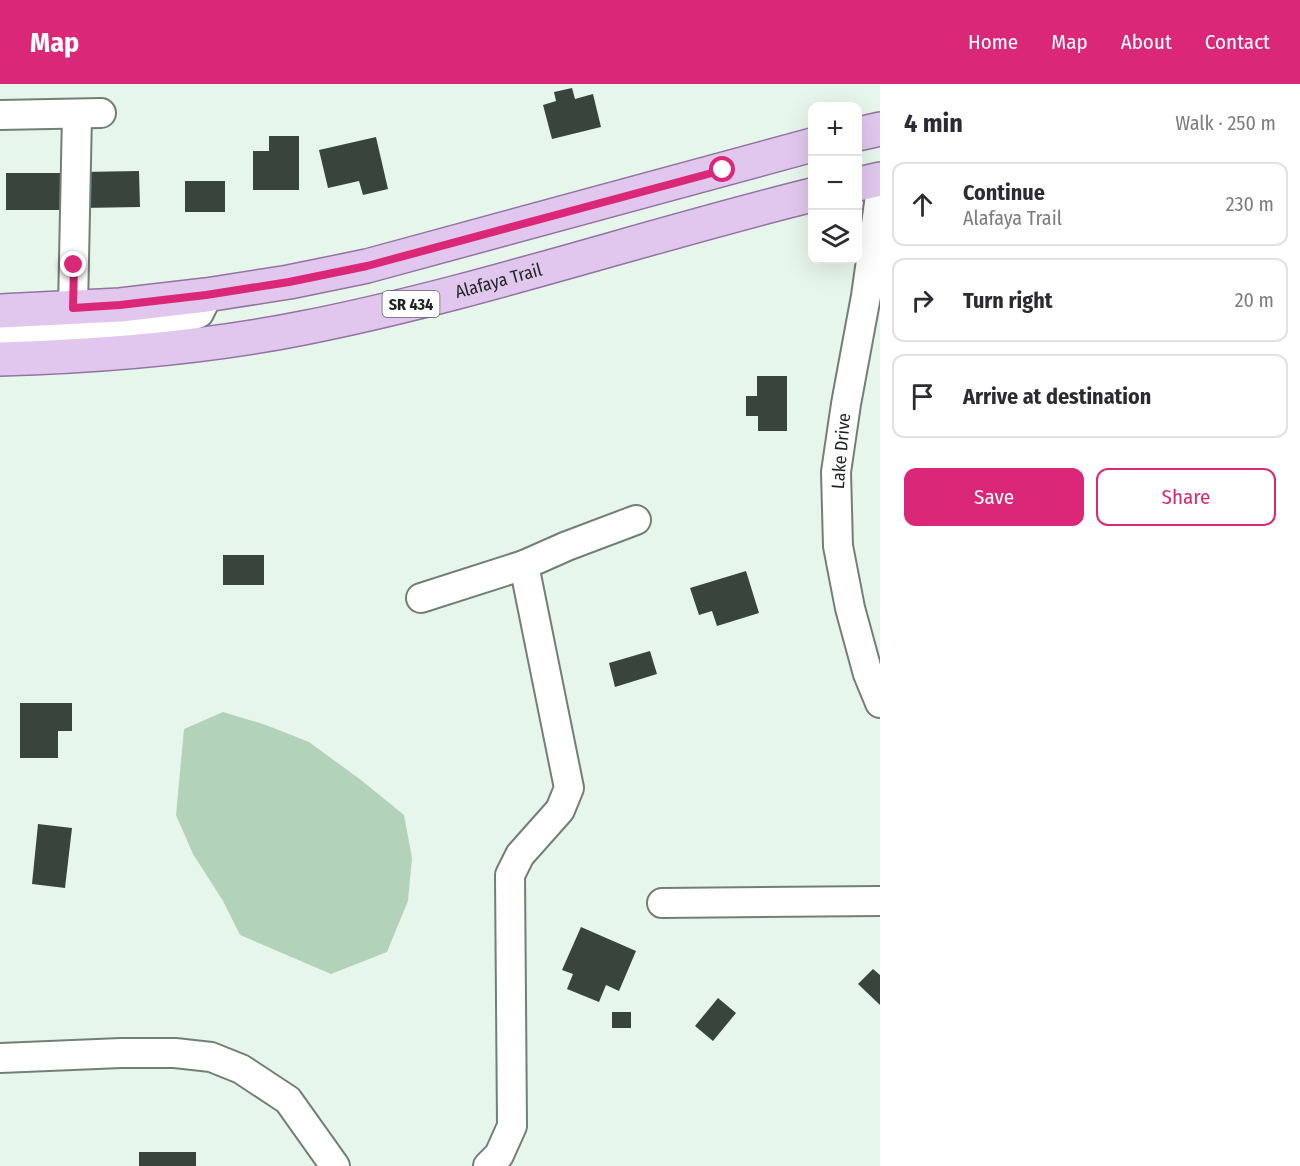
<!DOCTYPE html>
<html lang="en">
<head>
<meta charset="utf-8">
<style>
	body { margin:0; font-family:"Fira Sans Condensed",sans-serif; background:#f2f2f3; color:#2b2b33 }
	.controls { position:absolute; right:18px; top:18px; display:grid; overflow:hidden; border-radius:12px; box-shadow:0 6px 24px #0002 }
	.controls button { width:54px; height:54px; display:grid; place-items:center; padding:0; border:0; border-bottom:2px solid #e1e1e2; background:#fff; color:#2b2b33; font:30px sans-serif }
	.stop { position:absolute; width:18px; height:18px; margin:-14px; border:4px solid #db2777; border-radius:50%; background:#fff }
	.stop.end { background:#db2777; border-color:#fff; box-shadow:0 2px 6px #0008 }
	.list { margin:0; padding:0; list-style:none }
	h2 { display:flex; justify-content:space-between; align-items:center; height:78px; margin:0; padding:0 24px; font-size:26px }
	h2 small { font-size:20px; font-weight:400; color:#7c7c81 }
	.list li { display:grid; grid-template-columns:39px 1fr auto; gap:18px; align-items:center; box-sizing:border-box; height:84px; margin:0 12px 12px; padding:0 12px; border:2px solid #e1e1e2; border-radius:12px }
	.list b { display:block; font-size:22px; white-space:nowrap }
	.list p { margin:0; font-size:20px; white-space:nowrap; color:#7c7c81 }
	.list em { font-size:20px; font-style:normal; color:#7c7c81 }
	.actions { display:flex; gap:12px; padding:18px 24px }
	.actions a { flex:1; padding:14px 0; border:2px solid #db2777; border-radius:12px; text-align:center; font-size:21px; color:#db2777 }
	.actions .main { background:#db2777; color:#fff }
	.icon { flex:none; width:33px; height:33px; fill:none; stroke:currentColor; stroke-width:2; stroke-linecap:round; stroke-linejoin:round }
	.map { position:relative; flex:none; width:880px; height:1082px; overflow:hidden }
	header { display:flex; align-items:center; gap:36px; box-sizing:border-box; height:84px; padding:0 30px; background:#db2777; color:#fff }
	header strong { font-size:28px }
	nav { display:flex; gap:33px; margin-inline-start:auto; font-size:21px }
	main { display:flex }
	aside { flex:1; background:#fff }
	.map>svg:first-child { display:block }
</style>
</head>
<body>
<header>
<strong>Map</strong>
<nav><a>Home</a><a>Map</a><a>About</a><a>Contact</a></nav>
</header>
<main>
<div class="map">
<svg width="880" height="1082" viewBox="0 0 880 1082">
	<rect width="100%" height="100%" fill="#e7f6eb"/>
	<!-- green -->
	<polygon fill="#b2d3ba" points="223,628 266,641 309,658 361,696 404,731 412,774 408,817 387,868 331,890 240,851 223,817 193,770 176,731 184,645"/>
	<!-- building -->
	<g fill="#39453c">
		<polygon points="572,4 575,15 593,10 601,43 552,55 543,21 556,17 554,8"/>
		<polygon points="269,52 299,52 299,106 253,106 253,67 269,67"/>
		<polygon points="376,53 388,105 363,111 359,97 328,104 319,66"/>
		<polygon points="139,87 140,123 82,124 81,88"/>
		<rect x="6" y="89" width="61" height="37"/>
		<rect x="185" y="97" width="40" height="31"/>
		<polygon points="757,292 787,292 787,347 758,347 758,332 746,332 746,312 757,312"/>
		<rect x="223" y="471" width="41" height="30"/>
		<polygon points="746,487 759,529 717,542 712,527 699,531 690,504"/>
		<polygon points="650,567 657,590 615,603 609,579"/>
		<polygon points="20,619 72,619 72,647 58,647 58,674 20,674"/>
		<polygon points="38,740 72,744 65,804 32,800"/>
		<polygon points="581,843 636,867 619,907 606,901 599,918 567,905 573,890 562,886"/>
		<polygon points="873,885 880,891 880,921 858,900"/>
		<polygon points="718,914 736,929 713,957 695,942"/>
		<rect x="612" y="928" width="19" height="16"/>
		<rect x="139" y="1068" width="57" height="14"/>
	</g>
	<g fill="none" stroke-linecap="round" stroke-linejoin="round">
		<!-- minor casing -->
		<g stroke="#727f75" stroke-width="32">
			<g id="minor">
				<polyline points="0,31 101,29"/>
				<polyline points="880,112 866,212 846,320 836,388 838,462 850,524 868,590 880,619"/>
				<polyline points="73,224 77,30"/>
				<polyline points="0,253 8,249 54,244 171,239 199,229 208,211"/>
				<polyline points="421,514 524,481 567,462 636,436"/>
				<polyline points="662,819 880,817"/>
				<polyline points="0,974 121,969 175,969 211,973 241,985 288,1016 335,1082"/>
				<polyline points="488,1082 499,1071 512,1042 510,791 520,771 560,726 569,704 524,481"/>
			</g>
		</g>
		<!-- major casing -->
		<g stroke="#90759f" stroke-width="36">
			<g id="major">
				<polyline points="858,50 880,45"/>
				<polyline points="858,100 880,95"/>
				<polyline points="0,227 120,221 206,211 289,198 367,182 812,61"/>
				<path id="s1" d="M0 275C101 272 203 264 303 244 475 210 642 153 812 111"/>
			</g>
		</g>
		<!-- minor -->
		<use href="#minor" stroke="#fff" stroke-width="28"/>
		<!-- major -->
		<use href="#major" stroke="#e1c7ee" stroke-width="33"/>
	</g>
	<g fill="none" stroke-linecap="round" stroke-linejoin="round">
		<!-- route -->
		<polyline stroke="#db2777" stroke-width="8" points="74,181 73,224 120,221 206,211 289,198 367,182 723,86"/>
	</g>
	<g text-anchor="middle" stroke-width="6" stroke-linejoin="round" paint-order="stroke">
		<!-- shield labels -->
		<rect fill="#fff" stroke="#626663" stroke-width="1.5" x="382.5" y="207" width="57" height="26" rx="4.5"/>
		<g font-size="16" font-weight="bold" fill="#1f2420">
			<text x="411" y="226">SR 434</text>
		</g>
		<!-- street labels -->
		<g font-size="18" fill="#1f2420" stroke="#fff">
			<text dy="6" stroke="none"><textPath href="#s1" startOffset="506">Alafaya Trail</textPath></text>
			<text transform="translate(841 367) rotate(-85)" y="6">Lake Drive</text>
		</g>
	</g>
</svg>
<div class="controls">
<button>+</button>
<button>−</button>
<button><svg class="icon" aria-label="layers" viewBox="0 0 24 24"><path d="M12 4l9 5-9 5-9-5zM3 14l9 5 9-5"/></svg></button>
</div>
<div class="stop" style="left:723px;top:86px"></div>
<div class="stop end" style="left:74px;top:181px"></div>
</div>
<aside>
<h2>4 min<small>Walk · 250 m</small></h2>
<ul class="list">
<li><svg class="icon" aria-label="ahead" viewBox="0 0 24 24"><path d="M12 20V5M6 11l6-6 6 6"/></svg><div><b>Continue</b><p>Alafaya Trail</p></div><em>230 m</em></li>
<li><svg class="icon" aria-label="right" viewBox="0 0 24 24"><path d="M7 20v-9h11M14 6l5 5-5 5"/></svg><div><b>Turn right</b></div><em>20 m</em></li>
<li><svg class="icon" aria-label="arrive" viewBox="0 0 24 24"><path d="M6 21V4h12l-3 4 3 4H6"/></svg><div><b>Arrive at destination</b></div></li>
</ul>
<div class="actions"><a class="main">Save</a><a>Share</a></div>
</aside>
</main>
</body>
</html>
